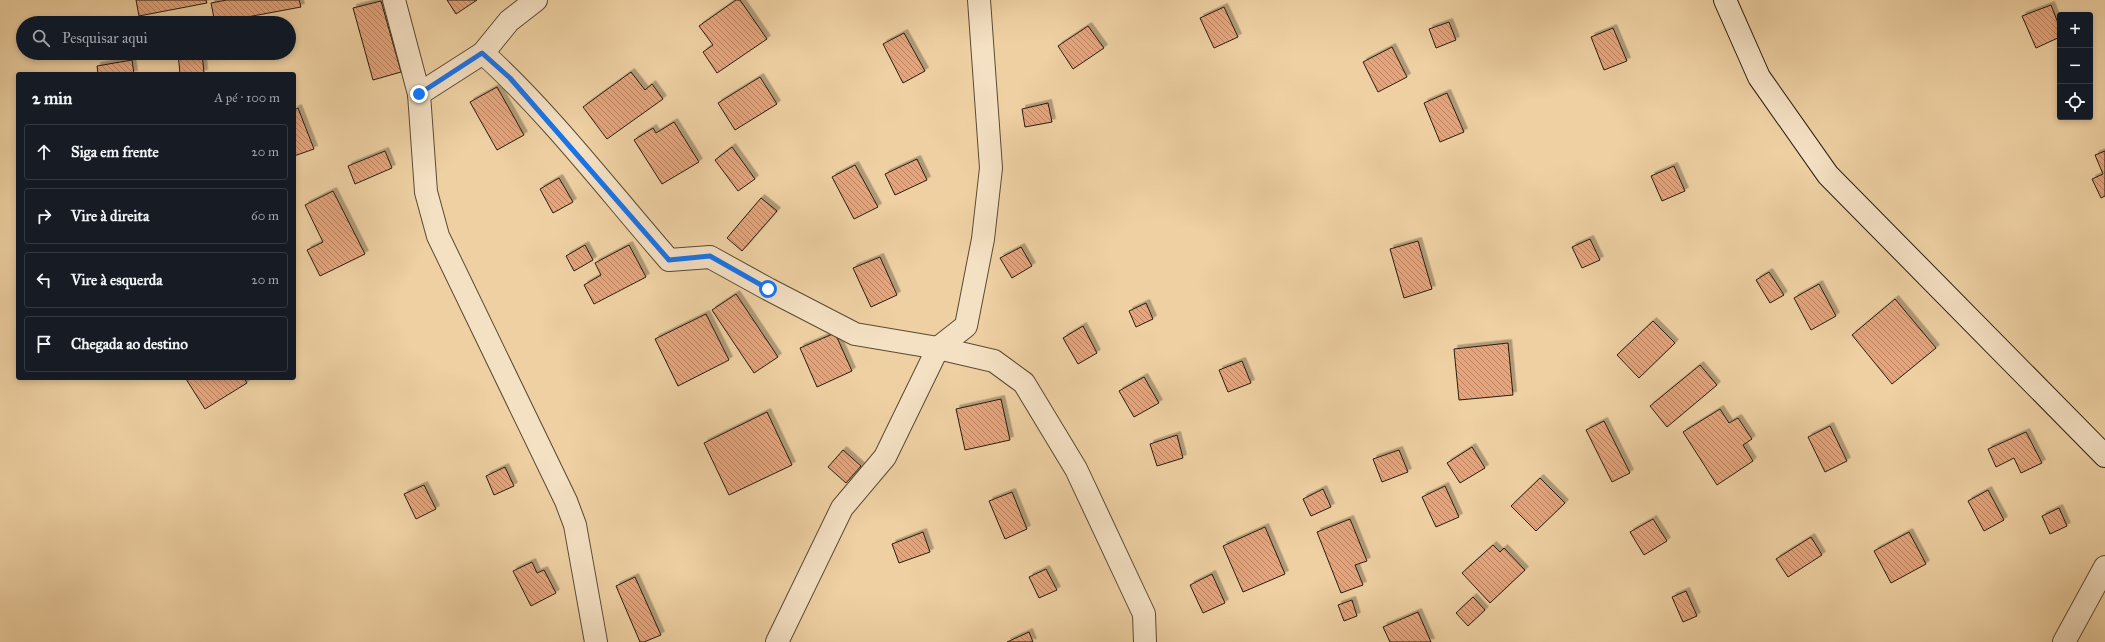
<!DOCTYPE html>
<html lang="pt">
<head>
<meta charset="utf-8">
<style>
	body { margin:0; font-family:"IM FELL Great Primer",serif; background:#242831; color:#f1f3f6 }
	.controls { position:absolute; right:12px; top:12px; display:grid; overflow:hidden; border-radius:4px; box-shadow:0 2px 6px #0003 }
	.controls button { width:36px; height:36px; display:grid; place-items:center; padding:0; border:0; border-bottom:1px solid #363941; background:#171b24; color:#f1f3f6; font:20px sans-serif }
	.stop { position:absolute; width:12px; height:12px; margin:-9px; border:3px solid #1a73e8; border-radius:50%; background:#fff }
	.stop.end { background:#1a73e8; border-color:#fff; box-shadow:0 1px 4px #0008 }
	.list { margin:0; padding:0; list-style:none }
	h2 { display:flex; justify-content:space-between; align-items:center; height:52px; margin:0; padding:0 16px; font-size:17px }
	h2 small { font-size:13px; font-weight:400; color:#9ea1a6 }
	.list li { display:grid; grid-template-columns:26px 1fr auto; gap:12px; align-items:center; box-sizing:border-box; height:56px; margin:0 8px 8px; padding:0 8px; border:1px solid #363941; border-radius:4px }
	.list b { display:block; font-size:15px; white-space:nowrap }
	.list em { font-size:13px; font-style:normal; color:#9ea1a6 }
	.icon { flex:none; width:22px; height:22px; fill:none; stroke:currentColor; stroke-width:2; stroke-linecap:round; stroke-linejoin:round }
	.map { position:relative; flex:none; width:2105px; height:642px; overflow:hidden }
	.search { position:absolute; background:#171b24; box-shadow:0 2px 6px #0003; left:16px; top:16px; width:280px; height:44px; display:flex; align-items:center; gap:10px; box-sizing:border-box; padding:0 14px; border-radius:22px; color:#9ea1a6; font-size:15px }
	.panel { position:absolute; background:#171b24; box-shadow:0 2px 6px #0003; left:16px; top:72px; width:280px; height:308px; border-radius:4px }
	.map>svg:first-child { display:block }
</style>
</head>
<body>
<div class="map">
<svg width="2105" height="642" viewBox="0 0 2105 642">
	<defs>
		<pattern id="building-back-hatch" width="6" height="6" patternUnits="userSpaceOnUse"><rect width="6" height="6" fill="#e5a47b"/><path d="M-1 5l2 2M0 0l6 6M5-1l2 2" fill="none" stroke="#ba8563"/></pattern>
		<filter id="shadow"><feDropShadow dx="3.5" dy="-3.5" stdDeviation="0" flood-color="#0004"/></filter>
	</defs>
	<rect width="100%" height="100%" fill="#eed0a2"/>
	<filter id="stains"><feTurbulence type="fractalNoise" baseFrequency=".005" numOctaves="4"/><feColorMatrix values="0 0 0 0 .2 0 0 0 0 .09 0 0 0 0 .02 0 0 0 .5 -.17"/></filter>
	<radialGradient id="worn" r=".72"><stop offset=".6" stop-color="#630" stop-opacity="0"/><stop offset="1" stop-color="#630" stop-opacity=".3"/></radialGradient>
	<!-- building -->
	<g fill="url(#building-back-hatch)" stroke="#281d0f" filter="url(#shadow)">
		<polygon points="136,0 206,0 207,3 139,16"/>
		<polygon points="227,0 299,0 301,7 215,23 211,3"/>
		<polygon points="447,0 477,0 456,14"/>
		<polygon points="736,0 740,0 767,39 717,73 703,52 713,45 699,26"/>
		<polygon points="381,1 401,72 373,80 353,8"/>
		<polygon points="2051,5 2060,28 2060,37 2036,48 2022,16"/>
		<polygon points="1224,7 1238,37 1214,48 1200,18"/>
		<polygon points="1449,22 1456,40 1436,48 1429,29"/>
		<polygon points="1088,26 1104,48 1073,69 1058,46"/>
		<polygon points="1613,28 1627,61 1604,70 1591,37"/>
		<polygon points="904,33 925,71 903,83 883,44"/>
		<polygon points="1392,47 1407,77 1378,92 1363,62"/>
		<polygon points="178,53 202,53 204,73 180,74"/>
		<polygon points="132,60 134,74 98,74 97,66"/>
		<polygon points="631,72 645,90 652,84 663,99 607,139 583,107"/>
		<polygon points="760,77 777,104 735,130 718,103"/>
		<polygon points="497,87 524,135 497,150 470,102"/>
		<polygon points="1447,93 1464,132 1440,142 1424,103"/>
		<polygon points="1048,103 1052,122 1025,127 1022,109"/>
		<polygon points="298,108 314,149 294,156 294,110"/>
		<polygon points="674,122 699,162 662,184 634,140 653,128 656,133"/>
		<polygon points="732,147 755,179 738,191 715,160"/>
		<polygon points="385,151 392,168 355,184 348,166"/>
		<polygon points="2105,151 2105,196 2101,198 2092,179 2103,174 2095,155"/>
		<polygon points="917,159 927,180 895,195 885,174"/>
		<polygon points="855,165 878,207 854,219 832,177"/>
		<polygon points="1674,166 1685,191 1662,201 1651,176"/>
		<polygon points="559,178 573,202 553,213 540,189"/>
		<polygon points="333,191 365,254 320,276 307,250 323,242 305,205"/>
		<polygon points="761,198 777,211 742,251 727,238"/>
		<polygon points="1590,239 1600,260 1582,268 1572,247"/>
		<polygon points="1418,241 1432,289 1404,298 1390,249"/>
		<polygon points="585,245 593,260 574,271 566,256"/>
		<polygon points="629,245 646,277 594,304 584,285 601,275 595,263"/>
		<polygon points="1021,247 1032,266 1012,278 1000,258"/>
		<polygon points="880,257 897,295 871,307 853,268"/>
		<polygon points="1769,272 1784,295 1770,303 1756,280"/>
		<polygon points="1819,284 1836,316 1811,330 1794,298"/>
		<polygon points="736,294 778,357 754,373 712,310"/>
		<polygon points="1895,299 1936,348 1892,384 1852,335"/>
		<polygon points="1146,303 1153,319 1136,327 1129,311"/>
		<polygon points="706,314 729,360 678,386 655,339"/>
		<polygon points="1653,321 1675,343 1639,378 1617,355"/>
		<polygon points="1083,326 1097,353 1078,364 1063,338"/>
		<polygon points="835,333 852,371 817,387 800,348"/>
		<polygon points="1508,343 1513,395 1459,400 1454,349"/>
		<polygon points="1242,361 1251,383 1228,392 1219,370"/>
		<polygon points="1700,365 1717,385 1667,427 1650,406"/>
		<polygon points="1144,377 1159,403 1134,417 1119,391"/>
		<polygon points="244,378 247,383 205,409 186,379"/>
		<polygon points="1001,399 1010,440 965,450 956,409"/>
		<polygon points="1720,409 1729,423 1738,418 1752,439 1743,445 1753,461 1717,485 1683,432"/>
		<polygon points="767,412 792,465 729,495 704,443"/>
		<polygon points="1604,421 1630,473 1612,482 1586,430"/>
		<polygon points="1830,426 1847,461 1825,472 1808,437"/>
		<polygon points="2026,432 2042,463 2021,473 2014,458 1996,467 1988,449"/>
		<polygon points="1177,435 1183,458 1157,466 1150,444"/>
		<polygon points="1472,447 1485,468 1460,483 1447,463"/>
		<polygon points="843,450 861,466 846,483 828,467"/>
		<polygon points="1399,450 1408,472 1382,482 1373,459"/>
		<polygon points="505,467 514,486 494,495 486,476"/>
		<polygon points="1540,478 1565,503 1536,531 1511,506"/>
		<polygon points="424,485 436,509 416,519 404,494"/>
		<polygon points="1445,486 1459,517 1436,527 1422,497"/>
		<polygon points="1323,489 1331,507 1311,516 1303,499"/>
		<polygon points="1988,490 2004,520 1984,531 1968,501"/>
		<polygon points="1012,492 1027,529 1005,539 989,501"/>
		<polygon points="2059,508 2067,526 2050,534 2042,516"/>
		<polygon points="1350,519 1367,561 1355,565 1363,585 1341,593 1317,532"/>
		<polygon points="1653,519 1667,541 1644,555 1630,532"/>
		<polygon points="1265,527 1285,574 1243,592 1223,546"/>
		<polygon points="923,532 930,552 899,563 892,544"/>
		<polygon points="1909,532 1926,564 1891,583 1874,551"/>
		<polygon points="1811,537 1822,555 1788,577 1776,559"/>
		<polygon points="1493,545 1500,552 1504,548 1525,570 1490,603 1462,573"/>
		<polygon points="532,562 537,573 544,570 556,593 531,606 513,571"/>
		<polygon points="1046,569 1057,590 1039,598 1029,577"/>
		<polygon points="1212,574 1225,603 1203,613 1190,585"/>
		<polygon points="635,577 661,635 644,642 640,642 616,586"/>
		<polygon points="1686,591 1697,616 1683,622 1672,597"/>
		<polygon points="1473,597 1485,610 1468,626 1456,613"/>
		<polygon points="1352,600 1357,616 1344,621 1338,605"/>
		<polygon points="1418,612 1431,642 1390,642 1383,627"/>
		<polygon points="1029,632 1033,642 1007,642"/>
	</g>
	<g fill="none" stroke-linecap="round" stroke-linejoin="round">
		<!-- street casing -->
		<g stroke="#5a4a34" stroke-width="24">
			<g id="street">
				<polyline points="394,0 419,94 426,192 438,236 566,501 575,525 596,642"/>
				<path d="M483 53C551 115 608 190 669 260L710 257 768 289 855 334 938 348 994 361 1024 383 1076 469 1144 614 1145 642"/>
				<polyline points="419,94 483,53 509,21 536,0"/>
				<polyline points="777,642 842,508 885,457 938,348 966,326 983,239 991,168 979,0"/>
				<polyline points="2064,642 2105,567"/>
			</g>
		</g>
		<!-- secondary casing -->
		<g stroke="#281d0f" stroke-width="24">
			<polyline id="secondary" points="1725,0 1759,77 1828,175 2105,456"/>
		</g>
		<!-- street -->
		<use href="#street" stroke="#f4e0c3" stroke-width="22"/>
		<!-- secondary -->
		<use href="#secondary" stroke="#f4e0c3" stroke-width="22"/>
	</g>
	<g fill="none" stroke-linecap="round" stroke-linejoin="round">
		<!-- route -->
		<polyline stroke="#1a73e8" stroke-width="5" points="419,94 482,53 510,78 669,260 710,256 768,289"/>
	</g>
	<rect width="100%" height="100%" filter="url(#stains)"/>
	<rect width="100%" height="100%" fill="url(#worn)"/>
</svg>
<div class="controls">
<button>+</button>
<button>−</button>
<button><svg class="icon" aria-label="locate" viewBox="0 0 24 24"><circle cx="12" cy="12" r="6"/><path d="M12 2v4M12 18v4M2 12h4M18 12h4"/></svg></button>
</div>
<div class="stop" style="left:768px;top:289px"></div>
<div class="stop end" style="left:419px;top:94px"></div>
<div class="search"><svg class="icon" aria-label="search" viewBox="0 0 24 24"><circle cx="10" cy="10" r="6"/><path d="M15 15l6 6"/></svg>Pesquisar aqui</div>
<section class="panel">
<h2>2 min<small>A pé · 100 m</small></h2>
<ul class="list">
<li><svg class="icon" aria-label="ahead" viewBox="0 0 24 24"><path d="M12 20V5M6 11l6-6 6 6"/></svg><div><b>Siga em frente</b></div><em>20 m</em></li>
<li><svg class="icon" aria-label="right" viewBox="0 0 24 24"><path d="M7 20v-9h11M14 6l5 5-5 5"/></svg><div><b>Vire à direita</b></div><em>60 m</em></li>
<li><svg class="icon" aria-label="left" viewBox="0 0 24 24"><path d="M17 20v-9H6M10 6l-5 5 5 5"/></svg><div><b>Vire à esquerda</b></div><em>20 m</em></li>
<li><svg class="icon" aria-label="arrive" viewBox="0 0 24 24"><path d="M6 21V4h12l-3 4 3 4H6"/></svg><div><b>Chegada ao destino</b></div></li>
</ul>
</section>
</div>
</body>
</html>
